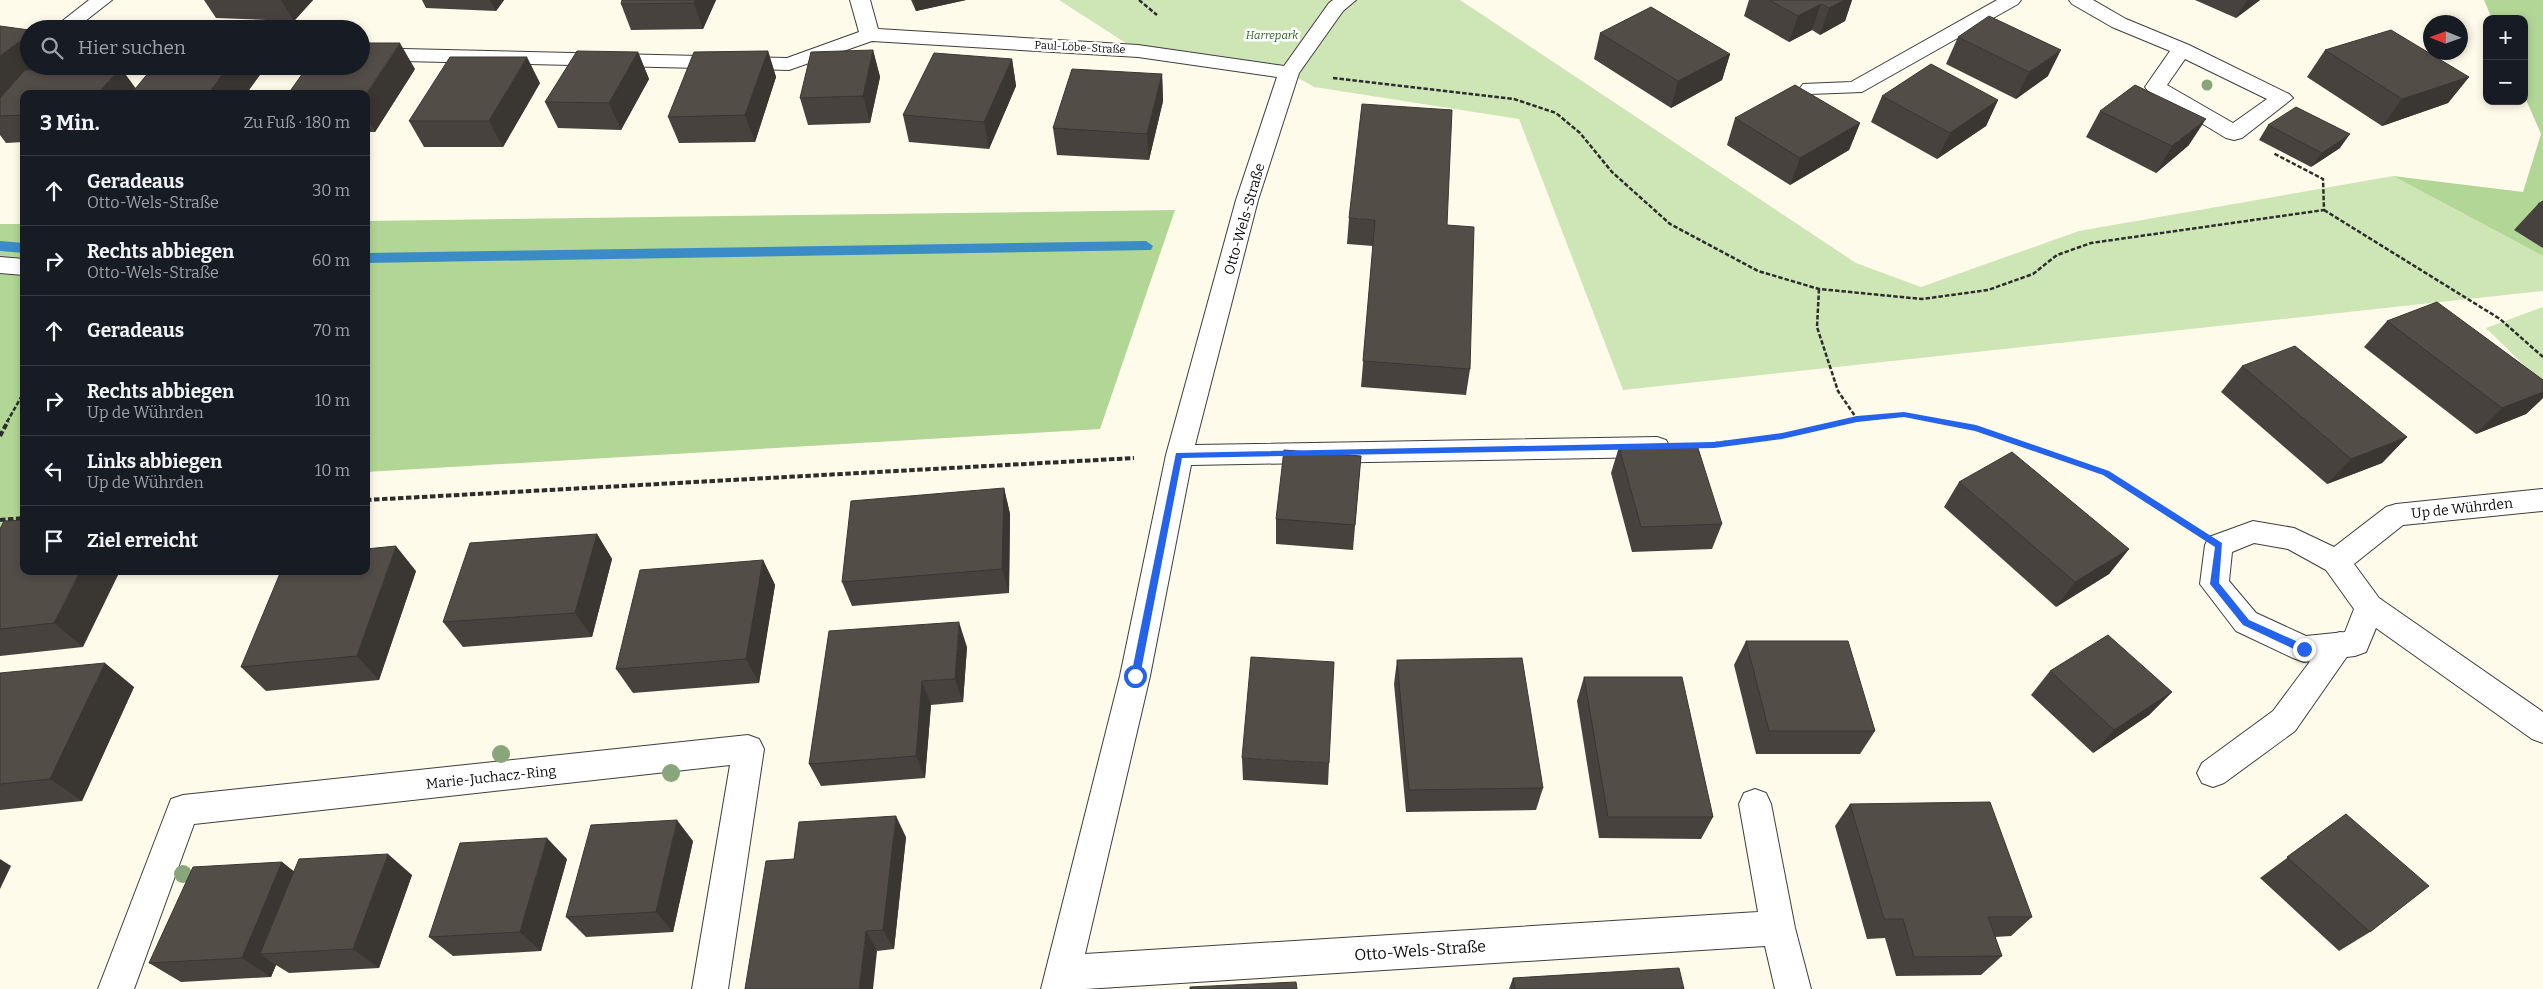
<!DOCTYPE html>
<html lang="de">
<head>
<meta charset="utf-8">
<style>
	body { margin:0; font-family:Bitter,serif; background:#242831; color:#f1f3f6 }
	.controls { position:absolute; right:15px; top:15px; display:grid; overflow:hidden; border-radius:10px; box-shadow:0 2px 8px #0003 }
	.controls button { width:45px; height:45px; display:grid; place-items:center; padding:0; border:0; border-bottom:1px solid #363941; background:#171b24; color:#f1f3f6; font:25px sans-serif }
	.compass { position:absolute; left:2423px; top:15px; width:45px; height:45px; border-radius:50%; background:#171b24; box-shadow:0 2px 8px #0003; rotate:271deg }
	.stop { position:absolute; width:15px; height:15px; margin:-11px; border:4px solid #2563eb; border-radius:50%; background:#fff }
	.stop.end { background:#2563eb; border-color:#fff; box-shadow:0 1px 5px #0008 }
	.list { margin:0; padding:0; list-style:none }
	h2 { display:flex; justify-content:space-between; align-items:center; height:65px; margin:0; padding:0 20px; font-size:21px }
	h2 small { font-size:16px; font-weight:400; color:#9ea1a6 }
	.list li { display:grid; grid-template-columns:32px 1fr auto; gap:15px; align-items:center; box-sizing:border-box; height:70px; padding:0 20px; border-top:1px solid #363941 }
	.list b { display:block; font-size:19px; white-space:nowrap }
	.list p { margin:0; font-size:16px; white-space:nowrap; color:#9ea1a6 }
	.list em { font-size:16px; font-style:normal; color:#9ea1a6 }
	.icon { flex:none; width:28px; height:28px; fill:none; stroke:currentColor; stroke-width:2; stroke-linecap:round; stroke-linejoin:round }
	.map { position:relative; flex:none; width:2543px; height:989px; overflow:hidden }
	.search { position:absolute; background:#171b24; box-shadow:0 2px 8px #0003; left:20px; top:20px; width:350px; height:55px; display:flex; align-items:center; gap:12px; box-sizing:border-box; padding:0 18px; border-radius:28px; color:#9ea1a6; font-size:19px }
	.panel { position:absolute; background:#171b24; box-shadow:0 2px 8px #0003; left:20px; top:90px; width:350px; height:485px; border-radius:10px }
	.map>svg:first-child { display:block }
</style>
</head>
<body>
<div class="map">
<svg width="2543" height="989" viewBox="0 0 2543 989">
	<rect width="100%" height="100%" fill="#fefbea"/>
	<!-- green -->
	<g fill="#cee6b6">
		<polygon points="1059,0 1460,0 1856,263 1921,287 2079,231 2393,176 2543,256 2543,291 1623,390 1519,119 1314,87 1289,73 1138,51"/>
		<polygon points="2543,307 2543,384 2486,328"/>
	</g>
	<!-- forest -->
	<g fill="#b1d696">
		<polygon points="2484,0 2543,0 2543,256 2393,176 2523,192 2541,134 2524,95 2524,19 2492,19"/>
		<polygon points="1175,210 1100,429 366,472 366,221"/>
		<polygon points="0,224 24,224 24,539 0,582"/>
	</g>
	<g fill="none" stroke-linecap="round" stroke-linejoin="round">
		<!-- stream -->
		<g fill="#3b8bc7" fill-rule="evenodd">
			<polygon points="0,241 24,243 24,253 0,251"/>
			<polygon points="1146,241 1153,246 1151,250 366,263 366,253"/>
		</g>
		<!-- service casing -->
		<g stroke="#3e3e3e" stroke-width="2">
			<polygon id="service" points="2340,632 2351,636 2355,645 2295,731 2224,783 2213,787 2202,783 2197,773 2202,763 2273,711 2329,636"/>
		</g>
		<!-- minor casing -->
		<g stroke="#3e3e3e" stroke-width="2">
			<g id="minor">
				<polygon points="89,0 112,0 75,29 52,29"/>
				<polygon points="850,0 870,0 878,29 1138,45 1284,66 1329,3 1333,0 1356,0 1343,11 1299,73 1258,200 1195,445 1657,437 1666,440 1670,447 1666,454 1657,457 1191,465 1150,676 1085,954 1758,912 1739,804 1744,793 1755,789 1766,793 1771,804 1795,928 1811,989 1775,989 1765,946 1085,989 1041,989 1120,676 1166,455 1236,200 1277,77 1138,57 872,41 789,70 361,60 361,48 787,58 859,32"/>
				<polygon points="1997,0 2021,0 2018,4 1862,92 1810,94 1803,92 1800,88 1803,84 1851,82"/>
				<path d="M2069 0H2093L2126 19 2189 45 2289 94 2293 98 2242 138 2234 140 2226 138 2148 91 2145 87 2170 51 2112 27 2072 4ZM2185 59 2267 99 2233 123 2167 85Z"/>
				<polygon points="0,257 24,259 24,275 0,273"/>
				<path d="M2543 489V511L2403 525 2354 564 2379 598 2543 712V743L2532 739 2376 628 2366 652 2355 656 2304 662 2293 658 2236 631 2200 584 2205 545 2209 537 2253 521 2294 528 2334 547 2386 507 2396 504ZM2254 543 2288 549 2326 570 2354 609 2345 632 2306 636 2256 613 2229 581 2232 552Z"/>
				<polygon points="748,735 759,739 764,749 728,989 692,989 730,765 194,824 134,989 98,989 171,799 183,795"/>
			</g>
		</g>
		<!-- path-far1 -->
		<g stroke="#2d2d2d" stroke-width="2.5" stroke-dasharray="4.5 2" stroke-linecap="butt">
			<polyline points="1139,0 1157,15"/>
			<polyline points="1333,78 1514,99 1556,113 1580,133 1612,172 1670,224 1758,271 1819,289 1922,299 1988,290 2033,274 2057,255 2091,243 2324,210 2323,179 2273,153"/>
			<polyline points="2324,210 2500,319 2543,357"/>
			<polyline points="1819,289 1817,327 1838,391 1857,419"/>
			<polyline points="7,422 24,392"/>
			<polyline points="1843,422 1904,415 1944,422"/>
		</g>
		<!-- path -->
		<g stroke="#2d2d2d" stroke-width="4" stroke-dasharray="5.5 2.5" stroke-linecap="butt">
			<polyline points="1937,421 1976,428 2106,473 2183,522"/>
			<polyline points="0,436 8,421"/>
			<polyline points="1697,446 1782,436 1848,421"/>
			<polyline points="366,500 1134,458"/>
			<polyline points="0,520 24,518"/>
		</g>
		<!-- service -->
		<use href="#service" fill="#fff" fill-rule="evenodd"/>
		<!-- minor -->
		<use href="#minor" fill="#fff" fill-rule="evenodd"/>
	</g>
	<!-- trees -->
	<g fill="#89a57a">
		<circle cx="2207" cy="85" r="5.5"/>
		<circle cx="501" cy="754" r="9"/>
		<circle cx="671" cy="773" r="9"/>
		<circle cx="183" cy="874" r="9"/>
	</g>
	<!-- wall -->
	<g fill="#47423e">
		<polygon points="204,0 313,0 294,21 216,18"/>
		<polygon points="422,0 504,0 496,11 426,8"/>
		<polygon points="716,0 703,29 631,30 621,4"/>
		<polygon points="911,0 966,0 916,11"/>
		<polygon points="1749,0 1852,0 1845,21 1820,35 1812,30 1789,42 1744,16"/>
		<polygon points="2195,0 2260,0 2236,18"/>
		<polygon points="0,26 29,66 42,66 38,69 136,88 154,66 258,66 262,72 246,94 24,94 24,142 6,143 0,135"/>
		<polygon points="1600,33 1730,54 1722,80 1671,108 1594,59"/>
		<polygon points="1958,37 2048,76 2016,99 1946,64"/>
		<polygon points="873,50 880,77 870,123 808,125 800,98"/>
		<polygon points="2325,50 2469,77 2448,103 2382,126 2307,77"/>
		<polygon points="768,51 776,77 755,142 679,143 668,117"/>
		<polygon points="638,52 649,79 621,130 558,128 545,102"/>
		<polygon points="1012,59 1016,86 989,149 909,142 903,115"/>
		<polygon points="415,69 375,132 366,132 366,94"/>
		<polygon points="1162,74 1163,101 1149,160 1057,155 1053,128"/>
		<polygon points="540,83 503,147 424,147 409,121"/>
		<polygon points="1882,96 1998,100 1986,126 1937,159 1871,122"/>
		<polygon points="2100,111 2189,145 2156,173 2086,137"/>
		<polygon points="1735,118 1860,123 1849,150 1790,185 1727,145"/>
		<polygon points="2268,125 2340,148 2311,167 2259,140"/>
		<polygon points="2543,201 2543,248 2514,230 2538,204"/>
		<polygon points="1349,218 1447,225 1470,369 1466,395 1361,387 1373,246 1347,244"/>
		<polygon points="2387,321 2543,380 2543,398 2526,414 2476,434 2364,347"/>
		<polygon points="2242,366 2407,437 2382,463 2327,484 2221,392"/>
		<polygon points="1619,447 1722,524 1712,549 1632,552 1611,473"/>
		<polygon points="1361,456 1353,550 1276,544 1276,519"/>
		<polygon points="1959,482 2129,549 2109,574 2056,607 1944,507"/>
		<polygon points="1004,488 1010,514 1009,593 852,606 842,582"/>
		<polygon points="0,529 83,647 0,656"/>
		<polygon points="597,534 612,559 592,637 463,647 443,622"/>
		<polygon points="763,560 775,585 759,683 633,693 616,669"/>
		<polygon points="416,571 379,680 266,691 241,667"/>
		<polygon points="1746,641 1875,731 1860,754 1756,754 1734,665"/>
		<polygon points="967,647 963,702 931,705 925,778 821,786 809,764"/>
		<polygon points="1397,660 1543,788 1536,810 1406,812 1394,684"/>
		<polygon points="2050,671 2172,692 2149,715 2093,753 2031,695"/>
		<polygon points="0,673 134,687 82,801 0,810"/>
		<polygon points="1584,677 1713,817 1701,839 1599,838 1577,701"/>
		<polygon points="1242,758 1329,763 1328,785 1243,780"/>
		<polygon points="1850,804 2032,917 2011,936 1995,937 2002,956 1981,975 1896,976 1885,938 1867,939 1835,826"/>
		<polygon points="2346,814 2370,932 2339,951 2260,878"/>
		<polygon points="906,837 894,949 877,951 794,859"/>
		<polygon points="693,841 673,932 586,937 566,917"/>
		<polygon points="567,859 541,951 453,956 429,937"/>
		<polygon points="282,862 294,872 412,875 379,968 289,973 276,965 271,977 181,982 149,963"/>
		<polygon points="1513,978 1684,989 1509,989"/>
	</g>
	<!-- shaded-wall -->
	<g fill="#3a3632">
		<polygon points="281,0 313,0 294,21"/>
		<polygon points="490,0 504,0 496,11"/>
		<polygon points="695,0 716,0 703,29 694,3"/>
		<polygon points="913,0 966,0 916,11"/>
		<polygon points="1845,0 1852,0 1845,21 1820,35 1829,8"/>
		<polygon points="2247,0 2260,0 2236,18"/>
		<polygon points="1821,4 1812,30 1789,42 1798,16"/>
		<polygon points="29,34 29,66 42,66 0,99 0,56"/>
		<polygon points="400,43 415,69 375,132 366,117 366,94"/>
		<polygon points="873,50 880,77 870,123 863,96"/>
		<polygon points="2061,50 2048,76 2016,99 2029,72"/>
		<polygon points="768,51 776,77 755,142 745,115"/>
		<polygon points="638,52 649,79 621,130 609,103"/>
		<polygon points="1730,54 1722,80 1671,108 1678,81"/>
		<polygon points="527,57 540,83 503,147 489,121"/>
		<polygon points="1012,59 1016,86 989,149 984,122"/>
		<polygon points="229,66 258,66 262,72 246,94 208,94"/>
		<polygon points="120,67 140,94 98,94"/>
		<polygon points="1162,74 1163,101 1149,160 1147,134"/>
		<polygon points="2469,77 2448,103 2382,126 2402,99"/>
		<polygon points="1998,100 1986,126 1937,159 1950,133"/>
		<polygon points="2206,119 2189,145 2156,173 2172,146"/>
		<polygon points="1860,123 1849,150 1790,185 1800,158"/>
		<polygon points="2350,134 2340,148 2311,167 2322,153"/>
		<polygon points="2543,392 2543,398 2526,414 2476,434 2502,408"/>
		<polygon points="2407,437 2382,463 2327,484 2351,459"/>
		<polygon points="1004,488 1010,514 1009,593 1002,569"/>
		<polygon points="597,534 612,559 592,637 575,613"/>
		<polygon points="396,546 416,571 379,680 357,656"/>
		<polygon points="2129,549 2109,574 2056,607 2075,582"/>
		<polygon points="763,560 775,585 759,683 746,659"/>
		<polygon points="80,571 120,571 83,647 54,623"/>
		<polygon points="959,622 967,647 963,702 955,679"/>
		<polygon points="105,663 134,687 82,801 50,779"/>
		<polygon points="922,681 931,705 925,778 916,756"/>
		<polygon points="2172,692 2149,715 2093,753 2114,730"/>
		<polygon points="896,816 906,837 894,949 883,930"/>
		<polygon points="677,820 693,841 673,932 656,912"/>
		<polygon points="547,838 567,859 541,951 520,932"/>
		<polygon points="388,854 412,875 379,968 353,949"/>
		<polygon points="0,859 11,866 0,889"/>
		<polygon points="282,862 309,883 260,954 276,965 271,977 242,958"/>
		<polygon points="866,931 877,951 873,989 859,989"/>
	</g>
	<!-- building -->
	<g fill="#534d48" stroke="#3a3632">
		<polygon points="622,0 695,0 694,3 621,4"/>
		<polygon points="1769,0 1845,0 1829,8 1821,4 1798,16"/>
		<polygon points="1651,7 1730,54 1678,81 1600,33"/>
		<polygon points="1989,16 2061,50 2029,72 1958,37"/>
		<polygon points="0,26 29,30 29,34 0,56"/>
		<polygon points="2391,30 2469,77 2402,99 2325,50"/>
		<polygon points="361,43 400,43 366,94 288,94 308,66 361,66"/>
		<polygon points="873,50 863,96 800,98 811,52"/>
		<polygon points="577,51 638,52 609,103 545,102"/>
		<polygon points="768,51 745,115 668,117 694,52"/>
		<polygon points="934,53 1012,59 984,122 903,115"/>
		<polygon points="450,57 527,57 489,121 409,121"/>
		<polygon points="1931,64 1998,100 1950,133 1882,96"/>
		<polygon points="154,66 229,66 208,94 131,94"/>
		<polygon points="120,67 98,94 24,94 24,115 0,116 0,98 25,70"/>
		<polygon points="1072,69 1162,74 1147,134 1053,128"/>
		<polygon points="1795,85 1860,123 1800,158 1735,118"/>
		<polygon points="2135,85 2206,119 2172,146 2100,111"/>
		<polygon points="1362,104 1452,110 1447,225 1474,227 1470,369 1363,361 1375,220 1349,218"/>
		<polygon points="2296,107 2350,134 2322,153 2268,125"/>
		<polygon points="2543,201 2543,207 2538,204"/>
		<polygon points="2437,302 2543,380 2543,392 2502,408 2387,321"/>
		<polygon points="2295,346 2407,437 2351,459 2242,366"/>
		<polygon points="1697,445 1722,524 1641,527 1619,447"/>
		<polygon points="1284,450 1361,456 1355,525 1276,519"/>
		<polygon points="2012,452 2129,549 2075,582 1959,482"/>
		<polygon points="1004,488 1002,569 842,582 851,501"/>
		<polygon points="24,520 24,571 80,571 54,623 0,629 0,529 4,521"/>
		<polygon points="597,534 575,613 443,622 470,543"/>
		<polygon points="396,546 357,656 241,667 281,571 366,571 366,549"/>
		<polygon points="763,560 746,659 616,669 640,570"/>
		<polygon points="959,622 955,679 922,681 916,756 809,764 829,631"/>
		<polygon points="2108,635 2172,692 2114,730 2050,671"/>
		<polygon points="1746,641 1848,641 1875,731 1769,731"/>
		<polygon points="1251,657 1334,662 1329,763 1242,758"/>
		<polygon points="1522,658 1543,788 1409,790 1397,660"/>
		<polygon points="105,663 50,779 0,784 0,673"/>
		<polygon points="1584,677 1682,677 1713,817 1608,817"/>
		<polygon points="1990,802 2032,917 1988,917 2002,956 1914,957 1903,919 1884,919 1850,804"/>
		<polygon points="2346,814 2429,886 2370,932 2287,857"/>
		<polygon points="896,816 883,930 866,931 859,989 745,989 766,861 794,859 799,822"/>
		<polygon points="677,820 656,912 566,917 591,825"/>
		<polygon points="547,838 520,932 429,937 460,843"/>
		<polygon points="388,854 353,949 260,954 299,859"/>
		<polygon points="282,862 242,958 149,963 193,867"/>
		<polygon points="1679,968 1684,989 1515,989 1513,978"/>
		<polygon points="1296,982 1297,989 1190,989 1190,987"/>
	</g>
	<!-- route -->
	<polygon fill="#2563eb" points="1904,412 1976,425 2109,471 2222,543 2219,583 2249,620 2307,646 2307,652 2300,652 2243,625 2210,584 2215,547 2103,475 1975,431 1904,417 1857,422 1782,439 1714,448 1182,458 1140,676 1135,680 1131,676 1176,453 1714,442 1782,433 1857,416"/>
	<g text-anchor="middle" stroke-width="5" stroke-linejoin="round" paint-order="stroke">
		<!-- far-park labels -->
		<g font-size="11" font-style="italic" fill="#2a5f1f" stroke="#fff">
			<text x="1272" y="39">Harrepark</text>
		</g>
		<!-- far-street labels -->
		<g font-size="11" fill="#0b0b0b" stroke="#fff">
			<text transform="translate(1080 47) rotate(3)" y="4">Paul-Löbe-Straße</text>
		</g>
		<!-- street labels -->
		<g font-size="14" fill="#0b0b0b" stroke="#fff">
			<text transform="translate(1244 219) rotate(-74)" y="5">Otto-Wels-Straße</text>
			<text transform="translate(2462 508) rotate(-6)" y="5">Up de Wührden</text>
			<text transform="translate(491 777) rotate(-6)" y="5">Marie-Juchacz-Ring</text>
		</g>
		<!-- near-street labels -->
		<g font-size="16" fill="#0b0b0b" stroke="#fff">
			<text transform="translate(1420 950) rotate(-4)" y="6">Otto-Wels-Straße</text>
		</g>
	</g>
</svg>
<div class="controls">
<button>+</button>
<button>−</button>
</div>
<svg class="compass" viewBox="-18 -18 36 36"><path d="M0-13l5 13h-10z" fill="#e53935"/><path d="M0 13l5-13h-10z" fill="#9ea1a6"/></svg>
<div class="stop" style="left:1135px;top:676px"></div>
<div class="stop end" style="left:2304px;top:649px"></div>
<div class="search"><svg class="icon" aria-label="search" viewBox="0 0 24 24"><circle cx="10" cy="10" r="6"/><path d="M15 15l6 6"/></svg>Hier suchen</div>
<section class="panel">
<h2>3 Min.<small>Zu Fuß · 180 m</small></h2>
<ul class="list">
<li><svg class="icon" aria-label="ahead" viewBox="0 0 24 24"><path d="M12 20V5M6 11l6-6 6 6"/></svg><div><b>Geradeaus</b><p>Otto-Wels-Straße</p></div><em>30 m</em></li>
<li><svg class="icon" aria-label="right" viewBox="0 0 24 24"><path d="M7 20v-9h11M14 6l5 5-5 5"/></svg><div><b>Rechts abbiegen</b><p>Otto-Wels-Straße</p></div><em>60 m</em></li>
<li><svg class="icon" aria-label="ahead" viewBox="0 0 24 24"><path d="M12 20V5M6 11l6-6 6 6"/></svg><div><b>Geradeaus</b></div><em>70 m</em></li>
<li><svg class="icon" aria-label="right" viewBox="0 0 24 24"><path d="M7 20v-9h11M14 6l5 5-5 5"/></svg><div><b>Rechts abbiegen</b><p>Up de Wührden</p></div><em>10 m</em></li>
<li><svg class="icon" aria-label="left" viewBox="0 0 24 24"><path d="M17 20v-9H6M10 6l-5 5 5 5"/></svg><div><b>Links abbiegen</b><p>Up de Wührden</p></div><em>10 m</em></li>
<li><svg class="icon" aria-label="arrive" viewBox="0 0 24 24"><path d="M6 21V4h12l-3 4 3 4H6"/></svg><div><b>Ziel erreicht</b></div></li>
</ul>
</section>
</div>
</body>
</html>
